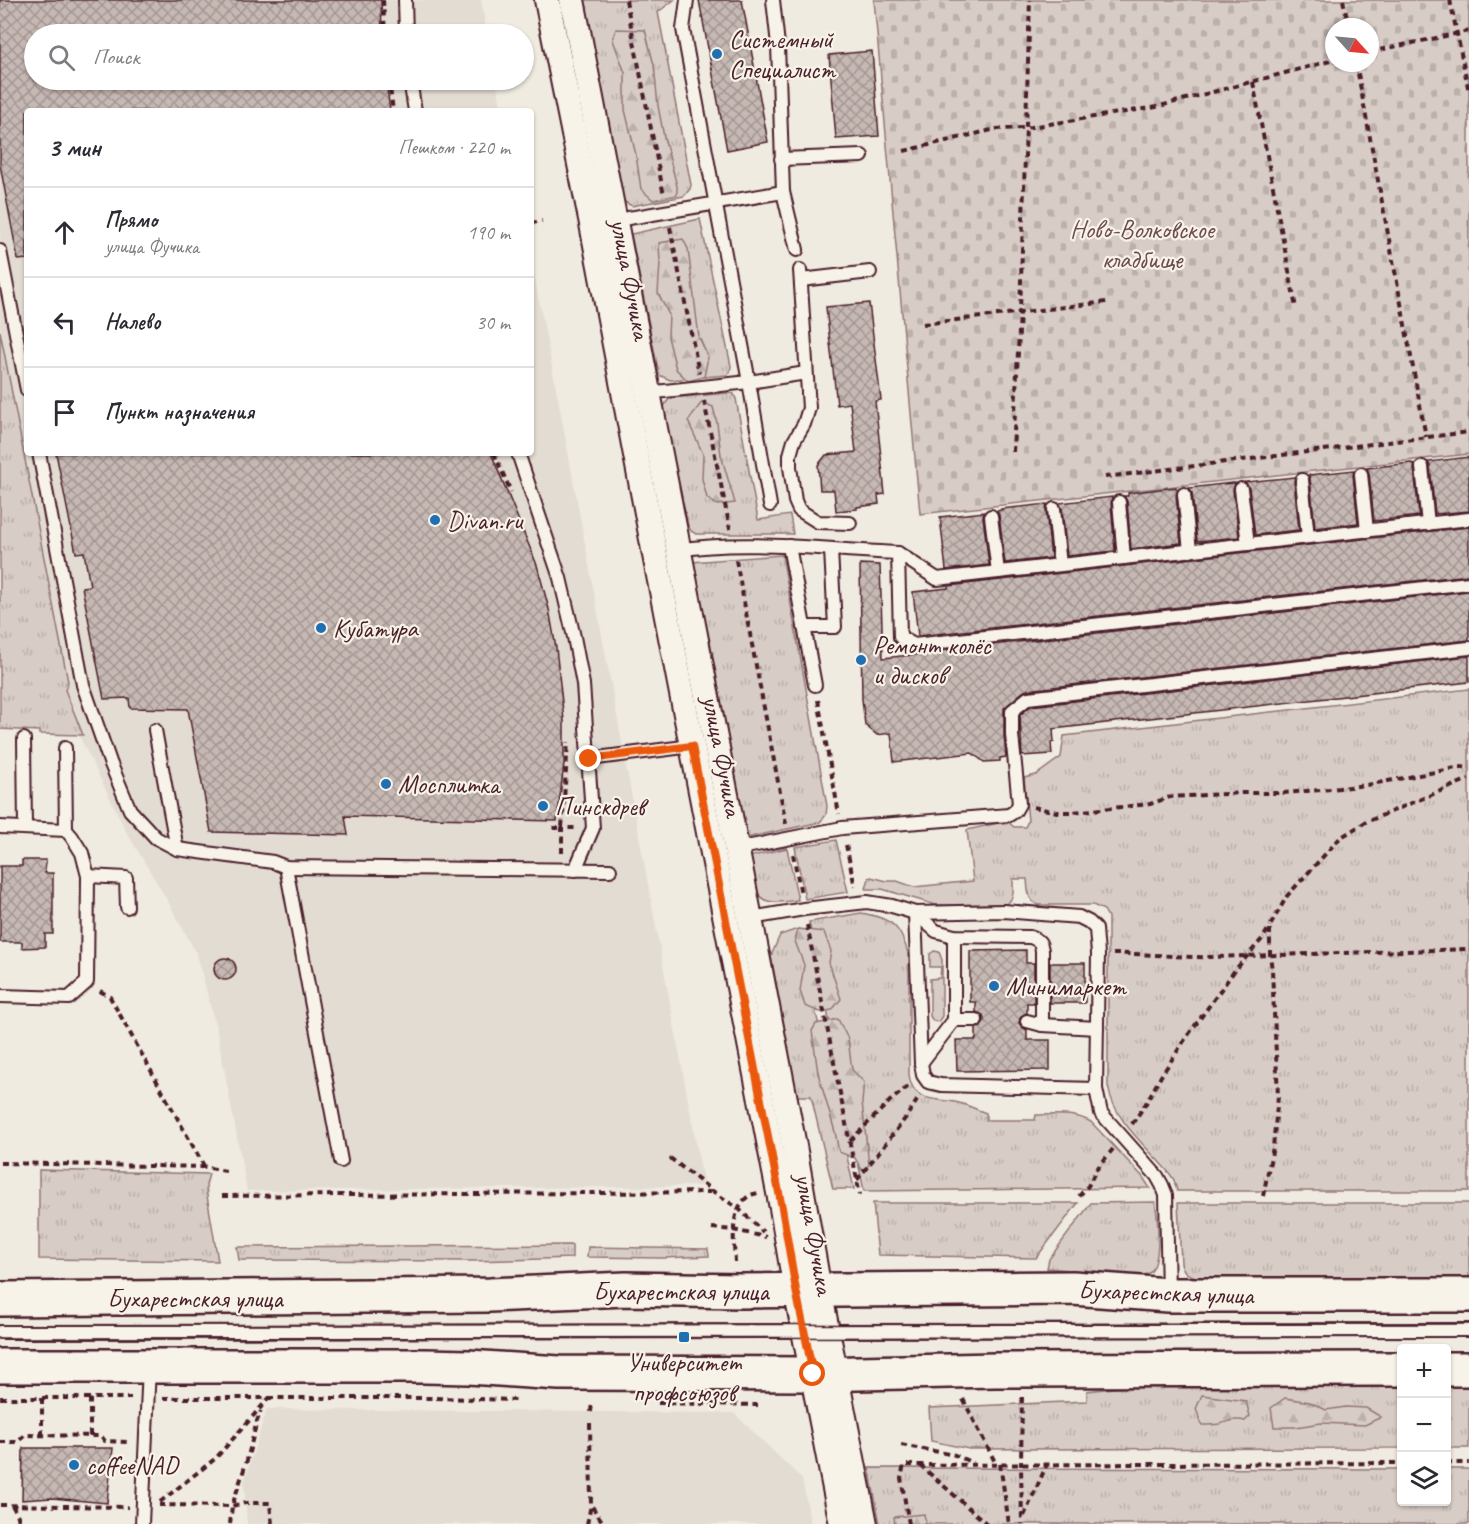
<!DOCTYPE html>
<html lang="ru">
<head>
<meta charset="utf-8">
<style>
	body { margin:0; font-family:Caveat,sans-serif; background:#f7f7f7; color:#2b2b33 }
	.controls { position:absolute; right:18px; bottom:18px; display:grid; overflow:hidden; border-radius:6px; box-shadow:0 2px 4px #0004 }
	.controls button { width:54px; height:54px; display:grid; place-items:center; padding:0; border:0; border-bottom:2px solid #e1e1e2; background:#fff; color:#2b2b33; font:30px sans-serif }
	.compass { position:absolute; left:1325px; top:18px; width:54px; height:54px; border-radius:50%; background:#fff; box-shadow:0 2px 4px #0004; rotate:117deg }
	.stop { position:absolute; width:18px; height:18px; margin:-14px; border:4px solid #ea580c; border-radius:50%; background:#fff }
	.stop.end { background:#ea580c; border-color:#fff; box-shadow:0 2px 6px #0008 }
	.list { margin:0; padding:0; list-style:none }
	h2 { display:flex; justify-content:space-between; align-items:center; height:78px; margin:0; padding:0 24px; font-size:26px }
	h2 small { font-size:20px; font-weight:400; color:#7c7c81 }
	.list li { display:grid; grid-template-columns:39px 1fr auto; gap:18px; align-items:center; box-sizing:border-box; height:90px; padding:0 24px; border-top:2px solid #e1e1e2 }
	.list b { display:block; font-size:22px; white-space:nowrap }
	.list p { margin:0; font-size:20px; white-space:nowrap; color:#7c7c81 }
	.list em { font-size:20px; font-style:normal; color:#7c7c81 }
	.icon { flex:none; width:33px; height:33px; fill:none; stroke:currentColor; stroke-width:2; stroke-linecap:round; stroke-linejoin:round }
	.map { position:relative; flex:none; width:1469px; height:1524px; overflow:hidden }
	.search { position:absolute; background:#fff; box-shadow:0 2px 4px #0004; left:24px; top:24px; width:510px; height:66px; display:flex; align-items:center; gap:15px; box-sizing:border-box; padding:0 21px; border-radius:33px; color:#7c7c81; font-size:22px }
	.panel { position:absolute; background:#fff; box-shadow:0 2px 4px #0004; left:24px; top:108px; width:510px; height:348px; border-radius:6px }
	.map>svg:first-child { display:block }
</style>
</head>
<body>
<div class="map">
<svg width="1469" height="1524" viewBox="0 0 1469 1524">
	<defs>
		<pattern id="grass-tufts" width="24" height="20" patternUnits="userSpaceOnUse" patternTransform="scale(1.5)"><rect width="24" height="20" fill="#d8cdc6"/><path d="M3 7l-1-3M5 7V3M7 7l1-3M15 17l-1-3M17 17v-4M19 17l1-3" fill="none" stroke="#bbb0aa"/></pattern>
		<pattern id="forest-firs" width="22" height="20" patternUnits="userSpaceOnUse" patternTransform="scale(1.5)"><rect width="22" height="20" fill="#d8cdc6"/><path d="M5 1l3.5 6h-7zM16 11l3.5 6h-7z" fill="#bbb0aa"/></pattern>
		<pattern id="cemetery-stones" width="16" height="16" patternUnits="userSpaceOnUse" patternTransform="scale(1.5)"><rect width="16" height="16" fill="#d8cdc6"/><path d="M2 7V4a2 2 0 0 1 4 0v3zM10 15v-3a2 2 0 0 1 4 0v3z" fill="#bbb0aa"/></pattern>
		<pattern id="building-cross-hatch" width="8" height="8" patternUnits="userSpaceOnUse" patternTransform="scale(1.5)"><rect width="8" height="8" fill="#c6b8b3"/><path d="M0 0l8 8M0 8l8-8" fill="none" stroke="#a39592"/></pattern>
	</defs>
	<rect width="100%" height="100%" fill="#f0ebe0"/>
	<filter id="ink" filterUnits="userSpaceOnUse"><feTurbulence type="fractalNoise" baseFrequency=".0167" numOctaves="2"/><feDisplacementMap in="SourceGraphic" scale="12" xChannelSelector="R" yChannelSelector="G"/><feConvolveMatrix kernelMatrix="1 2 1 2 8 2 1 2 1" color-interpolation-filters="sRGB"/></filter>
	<g filter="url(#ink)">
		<!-- built -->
		<g fill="#e3dcd2">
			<polygon points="0,0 481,0 487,34 34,34 34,80 496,80 502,111 27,111 27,453 531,453 531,259 558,398 704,1186 247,1191 217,1031 197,955 169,903 127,833 59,695 0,439"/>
			<polygon points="267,1409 734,1413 802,1479 811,1524 247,1524 244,1482"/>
		</g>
		<!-- grass -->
		<g fill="url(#grass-tufts)" stroke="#917678" stroke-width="1.5">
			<polygon points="583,0 674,0 658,12 691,185 690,189 684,196 632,206 623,201"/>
			<polygon points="700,219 731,366 730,372 727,375 670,380 659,375 631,234"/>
			<polygon points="0,331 68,682 65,690 83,735 39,734 39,731 0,729"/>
			<path d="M729 393 734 394 736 399 758 520 790 515 793 534H696L691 531 688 526 663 411C664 406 666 401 671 398Z"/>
			<polygon points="782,555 827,806 826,815 820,822 746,838 742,821 746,820 745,817 741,817 692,562"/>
			<path d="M1469 689V1191H1177L1174 1180 1170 1174C1148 1147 1114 1122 1108 1086V917L1104 910 1093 905H1038C1027 900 1028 889 1027 879H1013C1013 889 1015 899 1006 904L936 905 882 889H866L869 878 871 877 887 881H897L914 887 973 881 967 830 1007 821 1014 827H1025L1028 821 1024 778 1036 775 1061 757 1064 736Z"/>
			<polygon points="836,840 848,892 805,899 795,847"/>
			<path d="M787 848 798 900C753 907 757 896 749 857Z"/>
			<path d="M861 913C892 918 901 926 909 957V1075C913 1105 937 1097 959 1103 968 1105 977 1110 986 1113V1120H1035L1036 1115C1055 1115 1074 1112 1091 1122L1142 1176 1150 1188 864 1191 809 922Z"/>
			<polygon points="798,929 854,1189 833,1189 811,1096 797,1096 771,956 780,935"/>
			<polygon points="934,951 939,952 942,960 942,1016 938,1022 933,1021 930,1016 930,979 940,978 941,967 930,967 930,954"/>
			<polygon points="39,1170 209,1174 206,1185 207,1196 218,1261 39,1259"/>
			<path d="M1155 1202C1158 1216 1162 1265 1149 1273 1146 1275 1142 1275 1139 1276L1047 1268 1049 1259 1091 1203Z"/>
			<polygon points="873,1203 1078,1203 1036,1258 878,1255"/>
			<path d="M1178 1203H1469V1278H1199C1188 1275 1184 1274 1181 1263Z"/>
			<polygon points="572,1245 572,1258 472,1261 239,1260 237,1247"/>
			<polygon points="588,1247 708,1249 709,1256 663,1258 587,1257"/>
			<polygon points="1132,1386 1401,1386 1401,1448 969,1449 931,1441 929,1408 1087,1401 1087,1391"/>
			<rect x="1447" y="1386" width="22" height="62"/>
			<polygon points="869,1468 1401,1469 1402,1502 1446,1502 1447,1469 1469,1469 1469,1524 880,1524"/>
		</g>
		<!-- forest -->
		<g fill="url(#forest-firs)" stroke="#917678" stroke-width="1.5">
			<polygon points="616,29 645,30 654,65 658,106 664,137 677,186 677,195 653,200 641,189 636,155 625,110 625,73 613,40"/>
			<polygon points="683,239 688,249 699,337 708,357 704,377 688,381 676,369 668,337 669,315 658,293 660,263 659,243"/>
			<polygon points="702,402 713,407 717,423 721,455 735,503 717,505 707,498 702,479 703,454 688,421"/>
			<polygon points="798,929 824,932 831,951 829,963 841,999 832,1010 820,1012 805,1006 800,991 804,965 795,941"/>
			<polygon points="838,1019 848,1039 852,1070 864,1082 862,1102 869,1165 862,1170 855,1158 839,1152 835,1132 818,1073 812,1031 816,1024"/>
			<path d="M1202 1395 1246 1401 1250 1416 1245 1421C1235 1418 1228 1422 1219 1424 1213 1425 1208 1425 1202 1425L1196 1409Z"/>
			<polygon points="1285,1398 1310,1402 1326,1410 1346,1407 1366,1408 1381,1417 1365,1425 1321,1423 1296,1427 1274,1427 1271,1408"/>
			<polygon points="924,1514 926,1524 895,1524 894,1517"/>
		</g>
		<!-- cemetery -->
		<path fill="url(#cemetery-stones)" stroke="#917678" stroke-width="1.5" fill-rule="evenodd" d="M874 0H1469V454L920 514ZM1334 27H1370V63H1334Z"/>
		<!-- building -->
		<g fill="url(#building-cross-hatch)" stroke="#4a1f2b" stroke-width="1.5">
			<polygon points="0,0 381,0 382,34 34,34 34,80 386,80 390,111 27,111 27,259 18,260 0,165"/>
			<polygon points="699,0 742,0 768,142 727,150"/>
			<polygon points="872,51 879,136 836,139 829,55"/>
			<polygon points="869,303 881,400 875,401 885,494 878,495 879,504 857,507 857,509 836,511 834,490 820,490 818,465 826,455 856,452 850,403 837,405 826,307"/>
			<polygon points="56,453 491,453 537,565 549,609 556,648 564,720 564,764 557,821 345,816 348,835 211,832 188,709 130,708 129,698 104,699 82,587 90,586 84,552 76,553"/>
			<polygon points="1469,457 1469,511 1435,514 1430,466 1428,462"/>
			<polygon points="1411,463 1415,464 1414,468 1419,516 1374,521 1369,473 1367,468"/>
			<polygon points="1354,470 1353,475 1358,523 1315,528 1310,479 1309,475"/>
			<polygon points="1295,477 1294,481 1299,530 1255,535 1249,488 1245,482"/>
			<polygon points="1232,483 1235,483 1233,490 1239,537 1197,541 1192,493 1189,488"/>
			<polygon points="1176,487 1176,489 1178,489 1176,495 1181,543 1131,549 1127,501 1124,496 1128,496 1128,493"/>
			<polygon points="1112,497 1111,503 1115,551 1067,556 1062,508 1059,503"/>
			<polygon points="1047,504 1046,510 1051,558 1005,563 999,515 997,511 1001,510 1001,509"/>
			<polygon points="984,512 983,517 989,565 946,570 940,517"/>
			<polygon points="1469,527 1469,575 918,636 913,592 948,588 948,586"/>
			<polygon points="860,564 880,565 883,658 920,654 920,653 1469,591 1469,640 1027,690 1023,692 1004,708 1004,735 1006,757 1000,758 1000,761 984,762 972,753 894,762 891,733 877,735 865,725 862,699"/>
			<polygon points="1469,656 1469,682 1053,729 1054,742 1051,743 1052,754 1022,756 1020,715 1031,706"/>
			<polygon points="22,860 46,860 45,873 53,873 53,934 45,934 45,947 22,948 22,942 0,942 0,866 22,866"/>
			<polygon points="1026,950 1026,963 1034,963 1034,1003 1027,1003 1027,1013 1021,1016 1019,1023 1022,1027 1027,1030 1027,1040 1050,1040 1050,1070 957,1071 956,1040 976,1040 976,1028 981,1027 984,1021 983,1015 976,1012 976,1002 970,1002 970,951"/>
			<circle cx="225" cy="969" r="11"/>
			<rect x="1050" y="963" width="35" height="40"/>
			<polygon points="23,1448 113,1448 107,1503 52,1498 22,1500"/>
		</g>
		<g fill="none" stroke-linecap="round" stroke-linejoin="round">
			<!-- lane casing -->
			<g stroke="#4a1f2b" stroke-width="16">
				<g id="lane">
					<polyline points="405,0 406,34"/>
					<polyline points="687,0 683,29 749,382 770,505"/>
					<polyline points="773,0 778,45 783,192 797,250"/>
					<polyline points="410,80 415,111"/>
					<polyline points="781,159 862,156"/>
					<polyline points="611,221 783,192"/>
					<polyline points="0,251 27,390"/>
					<polyline points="800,270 809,408 804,424 794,441 790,455 790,467 795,501 799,510 818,522 850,523"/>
					<polyline points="801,280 870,272"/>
					<polyline points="646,393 749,382 806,373"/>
					<polyline points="39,453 83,685 110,762 130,810 156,838 177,849 273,862 286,867 610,870"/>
					<polyline points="518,453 560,578 574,637 583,684 593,828 575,870"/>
					<polyline points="1422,467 1428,524"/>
					<polyline points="1361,474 1367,531"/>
					<polyline points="1302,480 1308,537"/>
					<polyline points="1241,489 1248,544"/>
					<polyline points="1184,494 1190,551"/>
					<polyline points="1119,502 1124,558"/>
					<polyline points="1054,509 1060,565"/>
					<polyline points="991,516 998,572"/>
					<polyline points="789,546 815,685"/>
					<path d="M676 550C749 539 825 550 898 553L900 637 914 645 1469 583"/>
					<polyline points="898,553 937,579 1469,519"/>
					<polyline points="804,627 835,627 831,550"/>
					<polyline points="155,730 177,849"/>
					<polyline points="24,739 25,827"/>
					<polyline points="65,748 66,830"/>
					<polyline points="589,759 692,746"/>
					<polyline points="0,827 66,830 72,837 82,853 88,876 87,982 69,998 0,996"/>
					<polyline points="736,849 842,828 1009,815 1015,811 1019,804 1012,735 1012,711 1028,698 1469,648"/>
					<polyline points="286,867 341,1161"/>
					<polyline points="88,876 126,878 127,907"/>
					<polygon points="1004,911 1079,917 1089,922 1096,929 1098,954 1096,1089 941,1085 928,1082 923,1075 921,1063 915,913"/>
					<path d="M745 919 804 909 867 902 892 906 915 913 936 931 954 936 1030 937C1039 940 1041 942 1042 951V1025"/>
					<polyline points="954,1020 976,1020"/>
					<polyline points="1027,1021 1042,1025 1097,1028"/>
					<polyline points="921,1063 954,1020 954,936"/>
					<polyline points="1096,1089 1101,1113 1157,1176 1162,1185 1166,1195 1168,1294"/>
					<polyline points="825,1331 1469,1330"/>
					<polyline points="0,1332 808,1331"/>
					<polyline points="142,1524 149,1366"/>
				</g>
			</g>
			<!-- street casing -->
			<g stroke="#4a1f2b" stroke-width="28">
				<g id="street">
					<polyline points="547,0 592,224 655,555 782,1208 796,1290 842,1524"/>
					<polyline points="572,0 794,1146 819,1290 865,1524"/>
				</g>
			</g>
			<!-- secondary casing -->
			<g stroke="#4a1f2b" stroke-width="38">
				<g id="secondary">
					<polyline points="0,1299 490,1295 626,1289 740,1291 1073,1288 1168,1295 1469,1295"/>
					<polyline points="0,1366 425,1366 469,1367 559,1373 813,1374 995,1370 1402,1369"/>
					<polyline points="1446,1369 1469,1369"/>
				</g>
			</g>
			<!-- path -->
			<g stroke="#4a1f2b" stroke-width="4" stroke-dasharray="6 4.5" stroke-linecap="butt">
				<polyline points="383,0 385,34"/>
				<polyline points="626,0 664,196"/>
				<polyline points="1343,0 1349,27"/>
				<polyline points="1450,0 1469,92"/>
				<polyline points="1370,52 1469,31"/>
				<polyline points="1356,63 1426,437"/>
				<polyline points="389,80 393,111"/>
				<polyline points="1253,82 1296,308"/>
				<polyline points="904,151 996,129 1025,128 1156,107 1334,60"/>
				<polyline points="531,223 542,221"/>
				<polyline points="670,227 699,373"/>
				<polyline points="923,324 1107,302"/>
				<polyline points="704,401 730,529"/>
				<polyline points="1013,452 1020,312 1030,0"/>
				<polyline points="494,453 511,492"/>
				<polyline points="1105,477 1469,432"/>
				<polyline points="736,560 786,824"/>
				<polyline points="818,700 839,814"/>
				<polyline points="1033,807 1057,812 1073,812 1150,804 1170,797 1243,793 1284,793 1331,789 1367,785 1461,767 1469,768"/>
				<polyline points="553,828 562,828 568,742"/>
				<polyline points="846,845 855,887"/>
				<polyline points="562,853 562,828 577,828"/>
				<polyline points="793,854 801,894"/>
				<polyline points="807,925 860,1195"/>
				<path d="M1113 954C1147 953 1180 958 1213 957L1469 949"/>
				<polyline points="100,991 110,997 204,1166"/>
				<polyline points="1132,1124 1145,1105 1161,1076 1186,1038 1235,970 1263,938 1270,926"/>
				<polyline points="850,1141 890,1101 910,1085"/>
				<polyline points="670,1158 714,1192 739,1209 763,1232"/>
				<polyline points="0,1163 204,1167 226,1171"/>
				<polyline points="857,1180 904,1120 920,1096"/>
				<polyline points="222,1196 714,1192"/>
				<polyline points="1079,1196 1088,1186 1096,1170 1113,1149"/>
				<polyline points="1263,1196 1273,1147 1278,1096 1272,970 1270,955 1270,926 1287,896 1340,838 1364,823 1469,779"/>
				<polyline points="712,1228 733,1230 766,1237"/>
				<path d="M735 1262C734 1242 729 1209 749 1196 752 1194 755 1194 758 1193"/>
				<polyline points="1022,1397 1021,1464 1022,1524"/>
				<polyline points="0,1398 131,1398"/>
				<polyline points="42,1398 42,1436"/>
				<polyline points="163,1398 433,1398 518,1400"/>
				<polyline points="963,1399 996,1464"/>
				<polyline points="658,1403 758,1405"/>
				<polyline points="591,1412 592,1402"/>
				<polyline points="590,1423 591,1505 604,1524"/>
				<polyline points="90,1436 90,1398"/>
				<polyline points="0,1442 18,1442 25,1435 101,1436 105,1441 129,1442"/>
				<polyline points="901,1445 955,1455 973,1463"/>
				<polyline points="1446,1463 1469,1463"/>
				<polyline points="1000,1464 1009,1524"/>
				<polyline points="920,1465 987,1524"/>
				<polyline points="160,1502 216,1458 269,1398"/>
				<polyline points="0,1505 128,1507"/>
				<polyline points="12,1505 18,1516 19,1524"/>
				<polyline points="159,1505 232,1506 245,1503 270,1503 272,1524"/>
				<polyline points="1024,1516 1047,1464"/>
				<polyline points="230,1524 232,1506 247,1460 257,1421 261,1411"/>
				<polyline points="587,1524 591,1505"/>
				<polyline points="909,1524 901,1478 904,1465 1402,1463"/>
			</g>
			<!-- lane -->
			<use href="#lane" stroke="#f7f3e8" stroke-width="12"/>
			<!-- street -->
			<use href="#street" stroke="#f7f3e8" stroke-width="24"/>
			<!-- secondary -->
			<use href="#secondary" stroke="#f7f3e8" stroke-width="33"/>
			<!-- tram -->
			<g stroke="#4a1f2b" stroke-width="1.5">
				<polyline points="0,1325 1469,1324"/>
				<polyline points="0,1338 1469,1337"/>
			</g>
		</g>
	</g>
	<g fill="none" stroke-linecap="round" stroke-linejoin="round" filter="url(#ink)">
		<!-- route -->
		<polyline stroke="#ea580c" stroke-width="8" points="589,759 692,746 782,1208 796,1290 813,1374"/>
	</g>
	<!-- markers -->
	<g fill="#1f6fb2" stroke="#f7f3e8" stroke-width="2">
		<circle cx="717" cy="54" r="6"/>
		<circle cx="435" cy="520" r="6"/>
		<circle cx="321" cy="628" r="6"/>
		<circle cx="861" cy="660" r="6"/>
		<circle cx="386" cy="784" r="6"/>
		<circle cx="543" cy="806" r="6"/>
		<circle cx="994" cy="986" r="6"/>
		<rect x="678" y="1331" width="12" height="12" rx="3"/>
		<circle cx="74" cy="1465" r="6"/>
	</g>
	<g text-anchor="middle" stroke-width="4.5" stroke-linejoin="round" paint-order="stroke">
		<!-- poi labels -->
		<g font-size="26" fill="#4a1f2b" stroke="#f7f3e8" text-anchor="start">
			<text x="729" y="48">Системный<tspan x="729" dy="30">Специалист</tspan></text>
			<text x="447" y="529">Divan.ru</text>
			<text x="333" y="637">Кубатура</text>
			<text x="873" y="654">Ремонт колёс<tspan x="873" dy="30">и дисков</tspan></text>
			<text x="398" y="793">Мосплитка</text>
			<text x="555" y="815">Пинскдрев</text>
			<text x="1006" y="995">Минимаркет</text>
			<text x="684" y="1371" text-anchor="middle">Университет<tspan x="684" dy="30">профсоюзов</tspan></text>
			<text x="86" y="1474">coffeeNAD</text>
		</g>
		<!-- park labels -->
		<g font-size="26" fill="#6e4a52" stroke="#f7f3e8">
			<text x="1142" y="238">Ново-Волковское<tspan x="1142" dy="30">кладбище</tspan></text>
		</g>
		<!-- street labels -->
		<g font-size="26" fill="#4a1f2b" stroke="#f7f3e8">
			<text transform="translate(631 279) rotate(79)" y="9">улица Фучика</text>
			<text transform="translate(723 756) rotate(79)" y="9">улица Фучика</text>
			<text transform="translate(815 1234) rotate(80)" y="9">улица Фучика</text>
			<text x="681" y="1300">Бухарестская улица</text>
			<text transform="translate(1166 1292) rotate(2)" y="9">Бухарестская улица</text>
			<text x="195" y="1307">Бухарестская улица</text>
		</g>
	</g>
</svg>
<div class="controls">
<button>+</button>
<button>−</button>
<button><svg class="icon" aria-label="layers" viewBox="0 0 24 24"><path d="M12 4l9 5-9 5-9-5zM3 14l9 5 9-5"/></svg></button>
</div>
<svg class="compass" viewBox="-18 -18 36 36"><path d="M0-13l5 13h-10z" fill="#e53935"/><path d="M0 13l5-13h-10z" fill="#7c7c81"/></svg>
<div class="stop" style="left:813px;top:1374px"></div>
<div class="stop end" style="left:589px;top:759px"></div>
<div class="search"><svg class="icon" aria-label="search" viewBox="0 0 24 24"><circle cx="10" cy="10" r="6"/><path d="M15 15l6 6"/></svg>Поиск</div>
<section class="panel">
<h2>3 мин<small>Пешком · 220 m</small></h2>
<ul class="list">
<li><svg class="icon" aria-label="ahead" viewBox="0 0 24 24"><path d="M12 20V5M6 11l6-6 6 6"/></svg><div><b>Прямо</b><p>улица Фучика</p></div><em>190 m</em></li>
<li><svg class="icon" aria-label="left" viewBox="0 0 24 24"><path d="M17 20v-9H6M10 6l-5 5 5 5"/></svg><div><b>Налево</b></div><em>30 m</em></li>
<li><svg class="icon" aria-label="arrive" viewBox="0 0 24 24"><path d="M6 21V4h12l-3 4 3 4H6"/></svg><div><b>Пункт назначения</b></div></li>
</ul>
</section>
</div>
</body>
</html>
